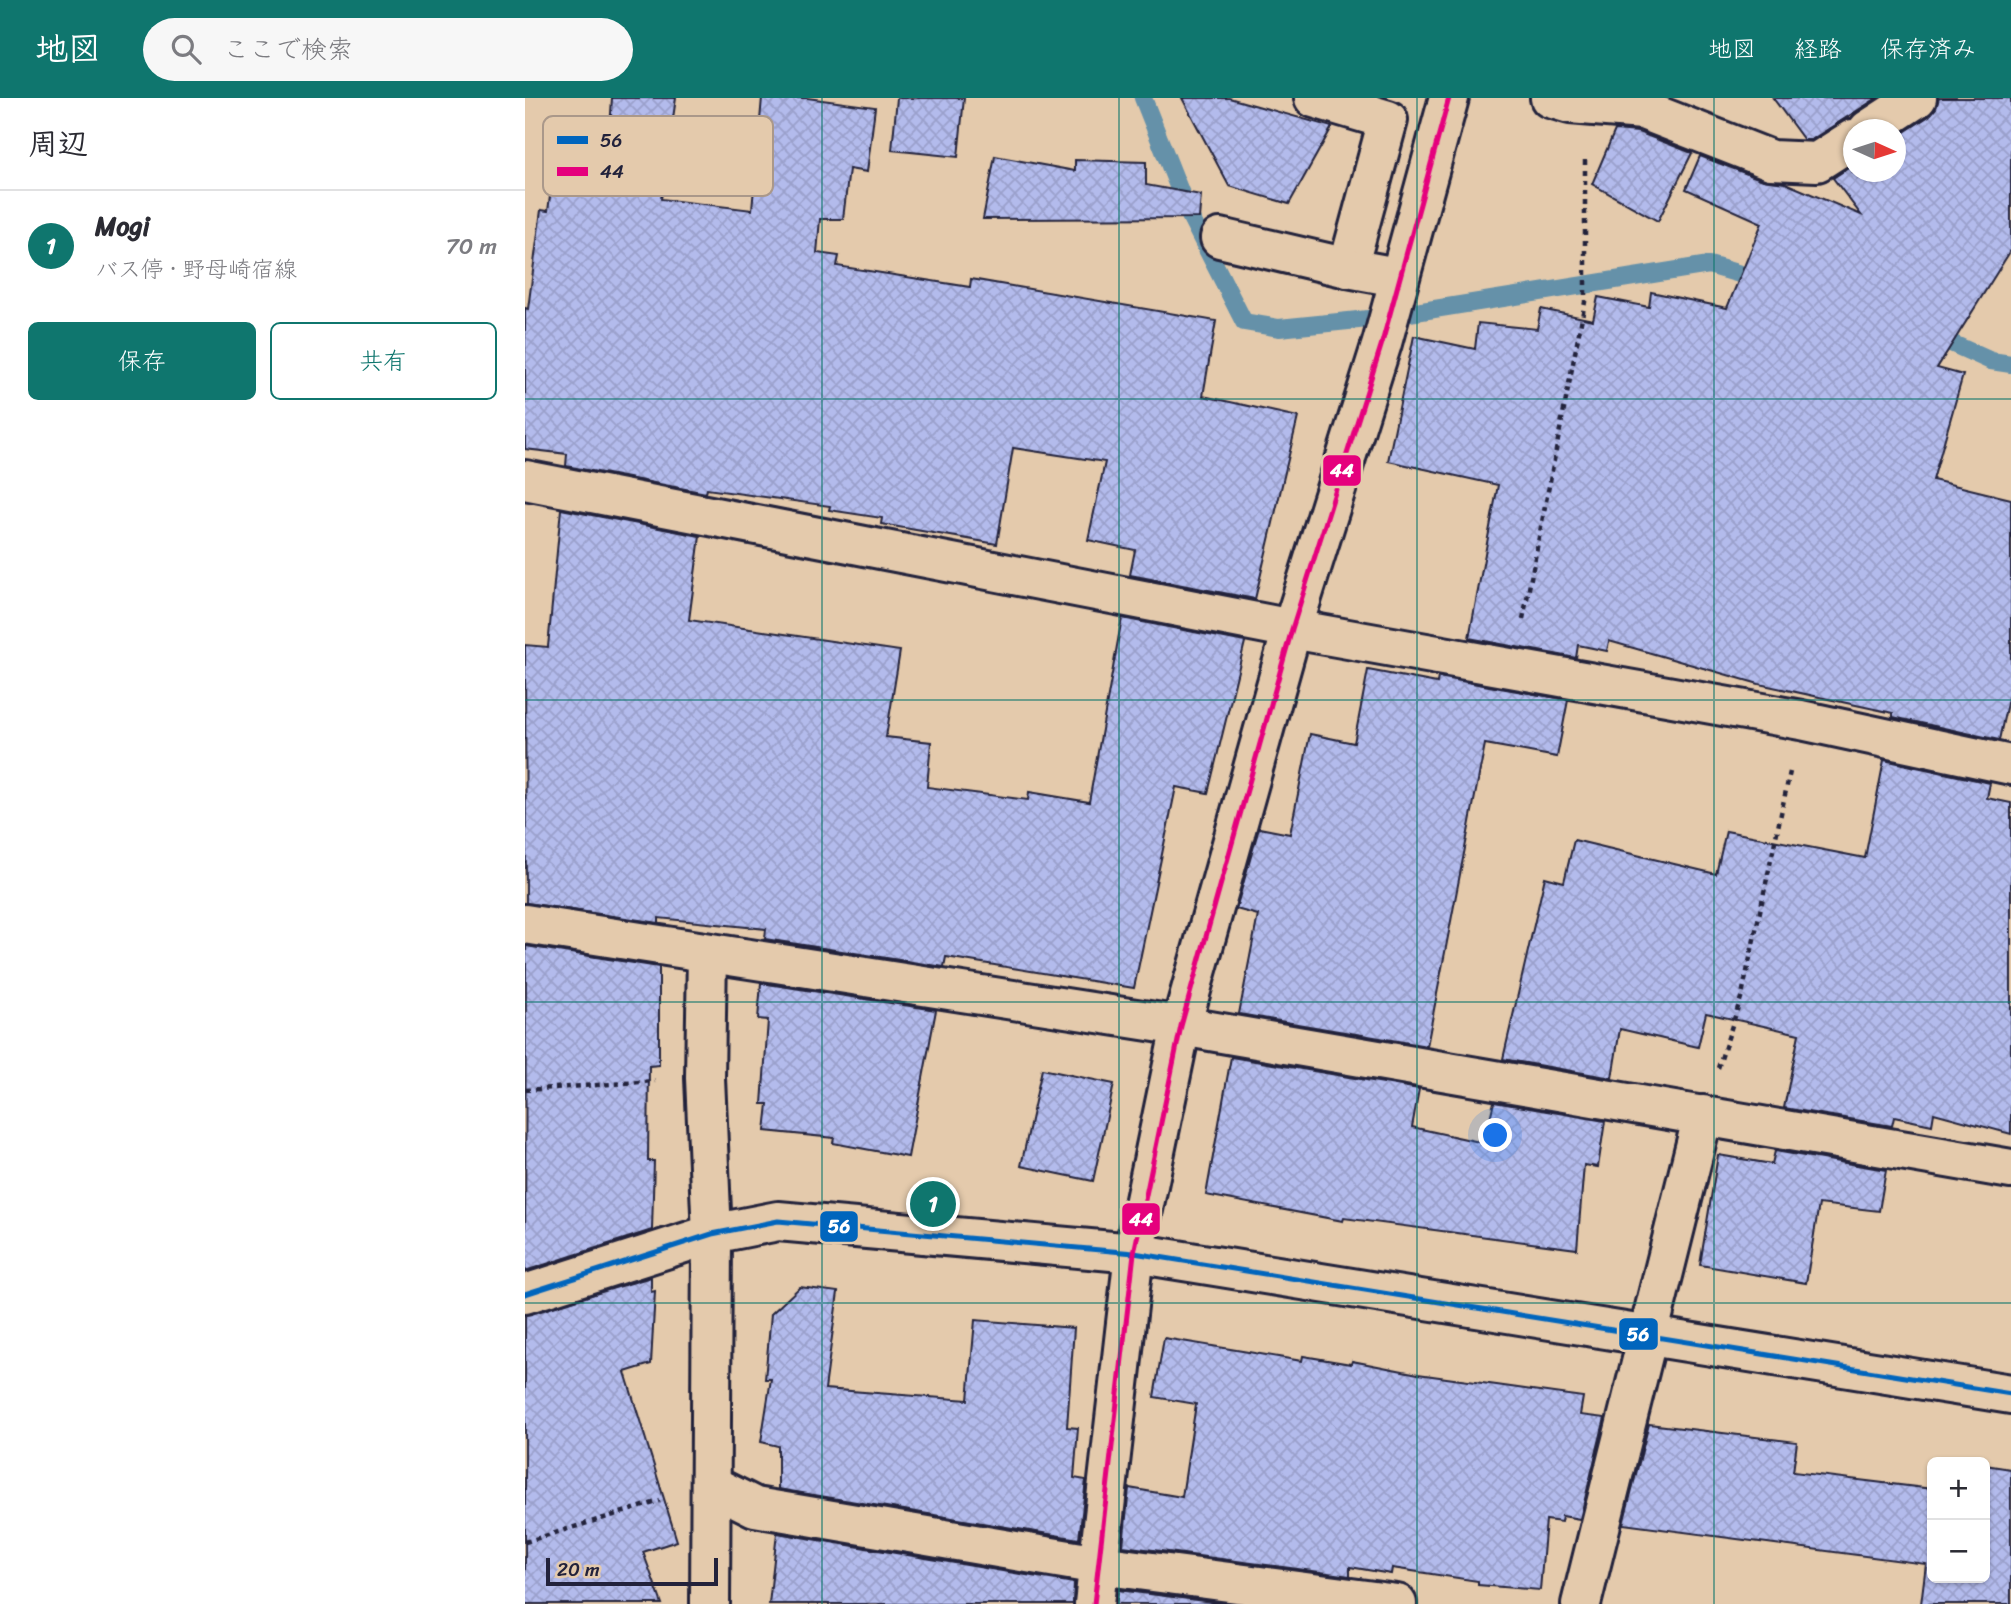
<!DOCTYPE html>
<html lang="ja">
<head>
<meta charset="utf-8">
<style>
	body { margin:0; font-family:Sriracha,"Klee One",sans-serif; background:#f7f7f7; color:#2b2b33 }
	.controls { position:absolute; right:21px; bottom:21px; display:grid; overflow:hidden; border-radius:10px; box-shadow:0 2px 5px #0004 }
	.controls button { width:63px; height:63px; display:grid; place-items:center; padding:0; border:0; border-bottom:2px solid #e1e1e2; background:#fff; color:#2b2b33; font:35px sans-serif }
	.compass { position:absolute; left:1318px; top:21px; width:63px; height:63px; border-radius:50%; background:#fff; box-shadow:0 2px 5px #0004; rotate:93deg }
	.scale { position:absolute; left:21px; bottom:18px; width:172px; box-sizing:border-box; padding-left:7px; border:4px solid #22223b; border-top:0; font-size:19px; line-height:24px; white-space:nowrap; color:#22223b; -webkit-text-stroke:5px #e4caac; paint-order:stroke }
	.you { position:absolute; left:971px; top:1038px; width:24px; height:24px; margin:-18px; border:5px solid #fff; border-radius:50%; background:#1a73e8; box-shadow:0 0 0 10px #1a73e833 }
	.badge { display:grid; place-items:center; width:46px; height:46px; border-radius:50%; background:#0f766e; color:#fff; font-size:23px; font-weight:700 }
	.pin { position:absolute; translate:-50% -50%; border:4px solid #fff; box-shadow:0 2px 7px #0006 }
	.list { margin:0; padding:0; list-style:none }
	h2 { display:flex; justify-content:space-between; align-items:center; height:91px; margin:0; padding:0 28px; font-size:30px }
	h2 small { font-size:23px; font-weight:400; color:#7c7c81 }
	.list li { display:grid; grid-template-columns:46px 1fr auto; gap:21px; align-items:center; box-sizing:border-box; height:112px; padding:0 28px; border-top:2px solid #e1e1e2 }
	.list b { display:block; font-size:26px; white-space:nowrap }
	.list p { margin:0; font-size:23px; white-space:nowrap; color:#7c7c81 }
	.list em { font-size:23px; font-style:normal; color:#7c7c81 }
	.actions { display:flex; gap:14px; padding:21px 28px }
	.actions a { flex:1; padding:16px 0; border:2px solid #0f766e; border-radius:10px; text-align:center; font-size:24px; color:#0f766e }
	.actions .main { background:#0f766e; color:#fff }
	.icon { flex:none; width:38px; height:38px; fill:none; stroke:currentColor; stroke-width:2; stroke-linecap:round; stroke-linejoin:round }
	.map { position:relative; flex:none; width:1486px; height:1506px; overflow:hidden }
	header { display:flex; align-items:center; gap:42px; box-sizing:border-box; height:98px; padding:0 35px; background:#0f766e; color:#fff }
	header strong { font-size:33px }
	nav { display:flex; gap:38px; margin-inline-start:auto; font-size:24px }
	.search { width:490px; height:63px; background:#f7f7f7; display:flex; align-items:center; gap:18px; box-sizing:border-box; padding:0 24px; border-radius:38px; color:#7c7c81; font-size:26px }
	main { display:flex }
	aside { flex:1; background:#fff }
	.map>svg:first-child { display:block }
</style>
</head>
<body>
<header>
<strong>地図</strong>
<div class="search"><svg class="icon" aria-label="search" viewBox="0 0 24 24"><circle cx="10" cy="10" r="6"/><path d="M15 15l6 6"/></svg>ここで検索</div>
<nav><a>地図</a><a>経路</a><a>保存済み</a></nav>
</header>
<main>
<aside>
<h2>周辺<small></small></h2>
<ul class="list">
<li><span class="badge">1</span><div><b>Mogi</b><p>バス停 · 野母崎宿線</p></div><em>70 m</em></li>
</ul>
<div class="actions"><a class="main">保存</a><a>共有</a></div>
</aside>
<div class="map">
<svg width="1486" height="1506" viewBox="0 0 1486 1506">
	<defs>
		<pattern id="building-cross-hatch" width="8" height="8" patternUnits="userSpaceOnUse" patternTransform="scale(1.75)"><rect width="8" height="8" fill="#b3bbec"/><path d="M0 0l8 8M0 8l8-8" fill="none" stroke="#9aa0cb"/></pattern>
	</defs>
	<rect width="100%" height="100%" fill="#e4caac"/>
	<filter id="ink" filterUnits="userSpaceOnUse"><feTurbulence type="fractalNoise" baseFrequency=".0143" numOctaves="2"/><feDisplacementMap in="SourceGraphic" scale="14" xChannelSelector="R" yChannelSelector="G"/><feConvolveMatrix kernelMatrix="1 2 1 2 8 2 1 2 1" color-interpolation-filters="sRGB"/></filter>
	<g filter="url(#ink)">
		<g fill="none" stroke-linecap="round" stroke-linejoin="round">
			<!-- stream -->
			<g stroke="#6591a9" stroke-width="18">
				<polyline points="618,0 664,116 719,224 754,230 853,220 1184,167 1239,183"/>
				<polyline points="1406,236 1466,263 1486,266"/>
			</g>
		</g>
		<!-- building -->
		<g fill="url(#building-cross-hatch)" stroke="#22223b" stroke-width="2">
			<polygon points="87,0 151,0 136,101 227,112 237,0 282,0 350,9 342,74 324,71 318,121 295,121 292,155 314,158 312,168 445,189 446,181 691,223 678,298 773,319 730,501 605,477 610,452 563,442 580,364 488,350 472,446 356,426 357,420 304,412 305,408 182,391 181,395 41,368 42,356 0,351 0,210 3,211 16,112 23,113 31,54 83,61"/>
			<polygon points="372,0 439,0 433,59 367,52"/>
			<polygon points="657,0 704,0 807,29 764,106 704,88"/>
			<polygon points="1248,0 1352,0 1286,42 1279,42"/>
			<polygon points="1414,0 1486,0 1486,152 1412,270 1438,277 1408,382 1486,401 1486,587 1474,642 1368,619 1368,615 1234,586 1084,543 1082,553 1053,547 1051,560 944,540 973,387 863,363 889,238 950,251 953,225 1012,231 1016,211 1068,222 1073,199 1124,209 1126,194 1202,210 1237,125 1161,91 1175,58 1238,82 1260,85 1336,117 1308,80 1328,67 1328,74 1370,74 1370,40 1404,18 1411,10"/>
			<polygon points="1090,32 1113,34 1167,55 1133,123 1067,86"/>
			<polygon points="470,58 550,73 550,62 621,64 621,87 676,97 674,120 458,121"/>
			<polygon points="36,411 175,438 164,522 375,553 361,639 406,644 402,689 503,702 504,694 564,704 597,520 720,544 683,695 651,689 609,890 421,859 419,869 240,841 241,831 134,820 134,825 1,805 0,547 23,549"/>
			<polygon points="843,572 912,585 913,579 1043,602 1032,659 960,646 902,948 714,916 733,817 711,811 734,730 765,736 785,636 829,645"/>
			<polygon points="1359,662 1465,685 1462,700 1486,705 1486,1036 1409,1015 1407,1027 1369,1019 1367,1028 1259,1010 1274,936 1181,915 1173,949 1095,931 1087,980 978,961 1020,779 1039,784 1049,742 1191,776 1201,733 1340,760"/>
			<polygon points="1,848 134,869 134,967 124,968 123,1063 129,1063 127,1132 0,1173"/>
			<polygon points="236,885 411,912 383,1059 308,1045 309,1040 240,1033 243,1006 237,1006 243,922 233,921"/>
			<polygon points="706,959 894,991 887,1029 959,1045 969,1004 1080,1023 1073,1069 1059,1067 1052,1151 819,1120 818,1123 681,1097"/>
			<polygon points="517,971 589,986 568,1083 496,1068"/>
			<polygon points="1250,1053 1361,1072 1354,1113 1294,1106 1281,1185 1175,1167 1193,1057 1247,1066"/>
			<polygon points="126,1179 126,1194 130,1193 126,1266 100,1274 152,1443 118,1454 137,1506 0,1506 0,1217"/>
			<polygon points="275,1189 313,1194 300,1291 443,1302 450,1222 549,1230 542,1329 553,1330 549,1380 561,1382 554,1441 253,1391 253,1348 236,1344 246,1281 240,1281 246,1216"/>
			<polygon points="639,1240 777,1263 778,1258 826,1266 827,1263 893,1276 1058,1299 1055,1317 1080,1320 1055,1421 1037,1418 1036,1424 1021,1422 1015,1492 953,1487 953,1483 867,1470 866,1476 825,1469 825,1478 598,1448 604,1390 657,1399 671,1306 629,1299"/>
			<polygon points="1124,1326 1272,1344 1268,1374 1407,1391 1407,1480 1460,1480 1460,1367 1486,1371 1486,1506 1396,1506 1401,1466 1098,1426"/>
			<polygon points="252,1435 549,1485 548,1506 244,1506"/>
			<polygon points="593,1492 703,1506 591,1506"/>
		</g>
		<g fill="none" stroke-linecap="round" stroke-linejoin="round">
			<!-- minor casing -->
			<g stroke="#22223b" stroke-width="44">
				<g id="minor">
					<polyline points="789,0 863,22 823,170 872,179"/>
					<polyline points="1025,0 1045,6 1118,12 1246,62 1292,64 1328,41"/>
					<polyline points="1343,32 1392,0"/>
					<polyline points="695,140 823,170"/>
					<polyline points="0,382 767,531 1276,622 1486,667"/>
					<polyline points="0,826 656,928 1486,1071"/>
					<polyline points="182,855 180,980 187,1136 185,1506"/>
					<polyline points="186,1387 230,1409 574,1467 872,1506"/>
					<polyline points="1056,1506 1178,1017"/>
				</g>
			</g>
			<!-- major casing -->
			<g stroke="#22223b" stroke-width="44">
				<polyline id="major" points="0,1196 187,1136 253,1123 609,1155 1486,1296"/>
			</g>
			<!-- highway casing -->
			<g stroke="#22223b" stroke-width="44">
				<polyline id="highway" points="569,1506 609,1155 656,928 767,531 857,245 924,0"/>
			</g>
			<!-- path -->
			<g stroke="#22223b" stroke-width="4.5" stroke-dasharray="5 5" stroke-linecap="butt">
				<polyline points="998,521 1060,204 1060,57"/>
				<polyline points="1193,970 1217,897 1266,669"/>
				<polyline points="0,992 130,983"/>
				<polyline points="0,1444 135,1403"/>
			</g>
			<!-- minor -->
			<use href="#minor" stroke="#e4caac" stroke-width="38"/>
			<!-- major -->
			<use href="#major" stroke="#e4caac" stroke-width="38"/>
			<!-- highway -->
			<use href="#highway" stroke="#e4caac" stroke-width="38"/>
			<!-- bus-1 casing -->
			<g stroke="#e4caac" stroke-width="10">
				<polyline id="bus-1" points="0,1196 187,1136 253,1123 609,1155 1486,1296"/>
			</g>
			<!-- bus-2 casing -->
			<g stroke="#e4caac" stroke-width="10">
				<polyline id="bus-2" points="569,1506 609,1155 656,928 767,531 857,245 924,0"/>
			</g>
			<!-- bus-1 -->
			<use href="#bus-1" stroke="#0065bd" stroke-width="5"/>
			<!-- bus-2 -->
			<use href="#bus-2" stroke="#e5007d" stroke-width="5"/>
		</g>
	</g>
	<!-- grid -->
	<path fill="none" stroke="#0f766e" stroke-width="2" stroke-opacity="0.55" d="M297 0V1506M594 0V1506M892 0V1506M1189 0V1506M0 301H1486M0 602H1486M0 904H1486M0 1205H1486"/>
	<!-- legend -->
	<rect x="18" y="18" width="230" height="80" rx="10" fill="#e4caac" stroke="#aa988a" stroke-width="2"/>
	<rect x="32" y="38" width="31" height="8" fill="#0065bd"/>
	<rect x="32" y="69" width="31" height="9" fill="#e5007d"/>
	<g font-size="19" fill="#22223b">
		<text x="75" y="49">56</text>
		<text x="75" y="80">44</text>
	</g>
	<g stroke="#e4caac" stroke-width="2.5">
		<rect x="797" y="356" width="40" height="33" rx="7" fill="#e5007d"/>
		<rect x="596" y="1104" width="40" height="34" rx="7" fill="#e5007d"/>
		<rect x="294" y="1112" width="40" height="33" rx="7" fill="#0065bd"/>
		<rect x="1093" y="1219" width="41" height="34" rx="7" fill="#0065bd"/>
	</g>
	<g font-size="19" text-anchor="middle" font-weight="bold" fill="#fff">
		<text x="817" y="379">44</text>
		<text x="616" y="1128">44</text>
		<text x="314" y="1135">56</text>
		<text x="1113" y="1243">56</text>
	</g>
</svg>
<div class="controls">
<button>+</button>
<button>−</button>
</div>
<svg class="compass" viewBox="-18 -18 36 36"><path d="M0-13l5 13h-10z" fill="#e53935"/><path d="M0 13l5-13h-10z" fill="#7c7c81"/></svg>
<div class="scale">20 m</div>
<div class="you"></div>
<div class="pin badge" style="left:408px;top:1106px">1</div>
</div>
</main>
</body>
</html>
